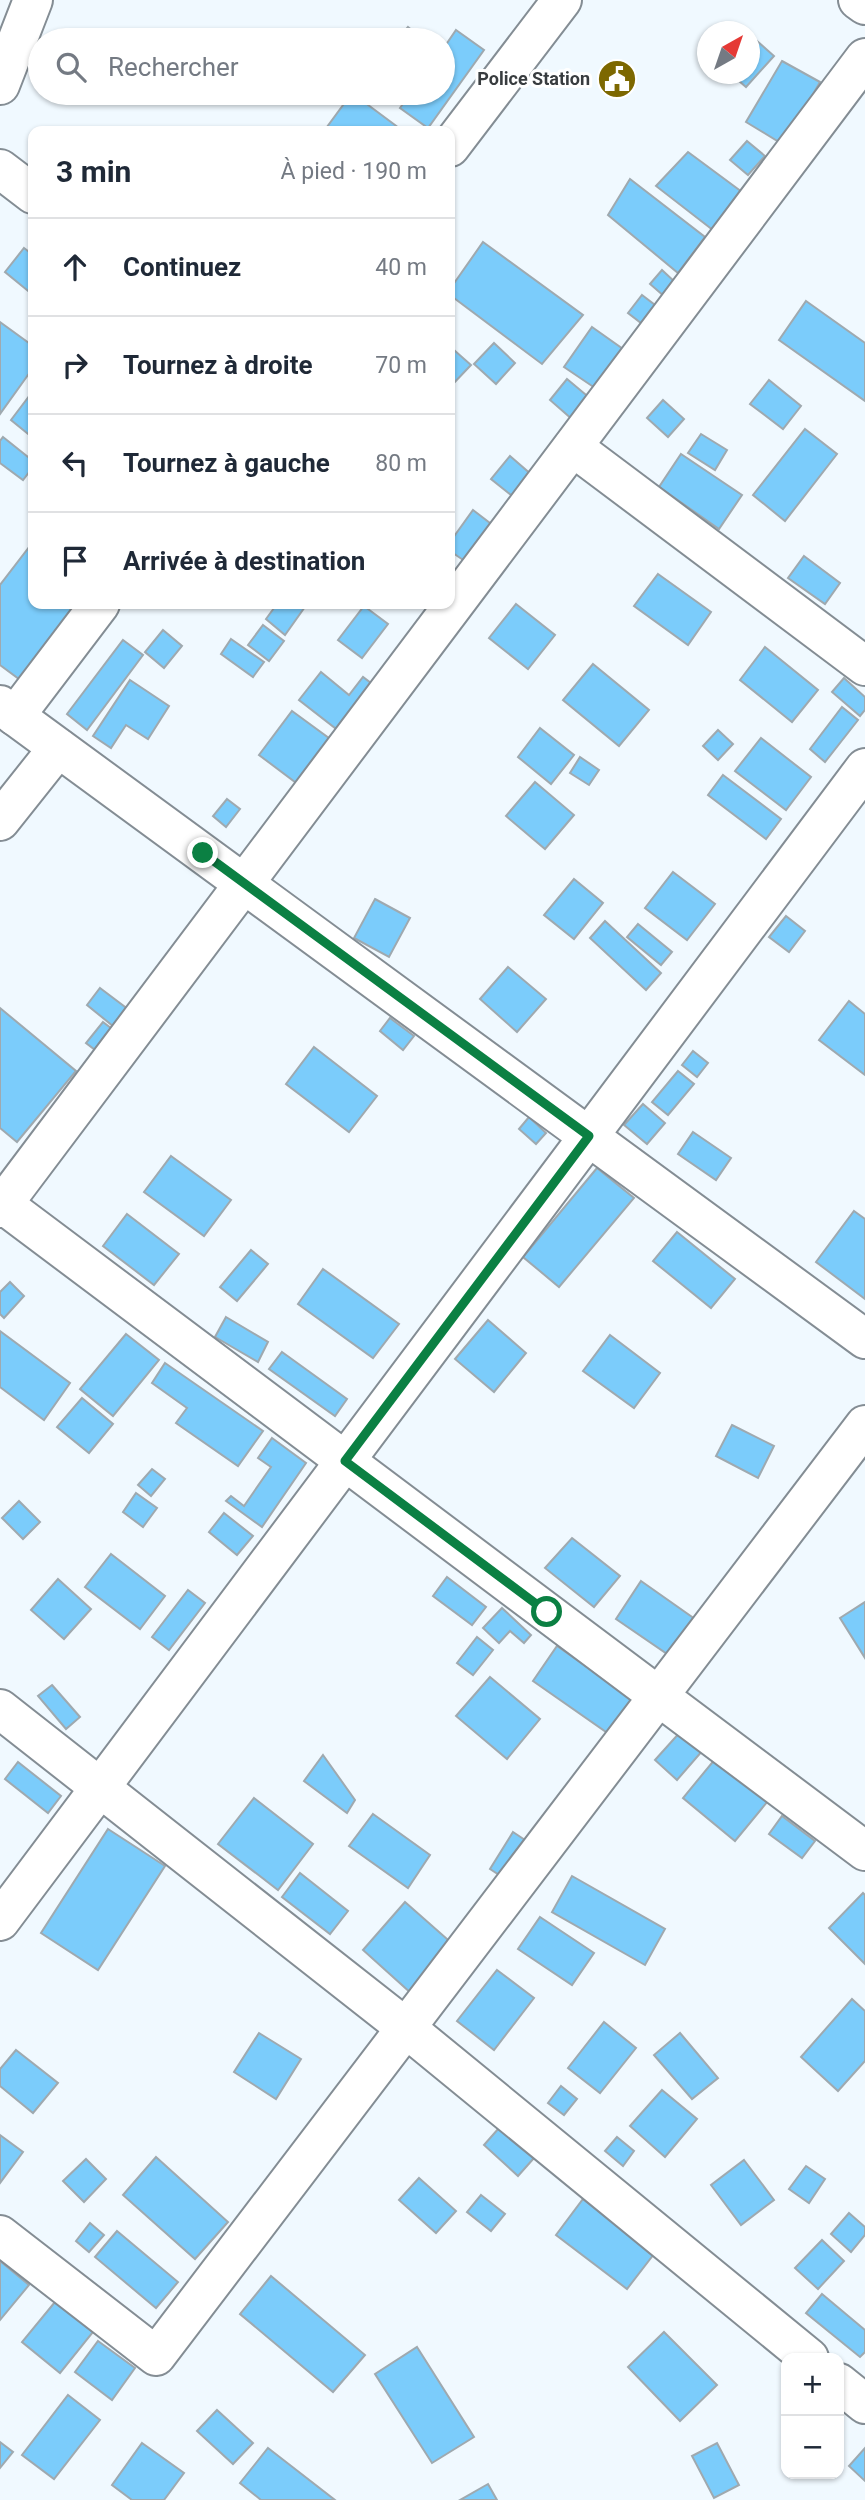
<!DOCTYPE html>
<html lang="fr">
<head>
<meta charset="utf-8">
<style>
	body { margin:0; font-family:Roboto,sans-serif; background:#f2f2f3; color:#1f2937 }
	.controls { position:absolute; right:21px; bottom:21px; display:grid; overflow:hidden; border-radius:14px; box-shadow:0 2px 5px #0004 }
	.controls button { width:63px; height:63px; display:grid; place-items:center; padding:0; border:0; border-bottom:2px solid #e0e1e3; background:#fff; color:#1f2937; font:35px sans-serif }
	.compass { position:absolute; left:697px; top:21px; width:63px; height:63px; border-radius:50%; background:#fff; box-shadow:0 2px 5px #0004; rotate:40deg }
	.stop { position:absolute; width:21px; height:21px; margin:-16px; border:5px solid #0b8043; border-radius:50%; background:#fff }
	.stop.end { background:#0b8043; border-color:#fff; box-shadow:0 2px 7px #0008 }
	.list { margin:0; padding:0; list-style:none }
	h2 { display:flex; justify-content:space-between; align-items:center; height:91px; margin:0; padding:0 28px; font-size:30px }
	h2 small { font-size:23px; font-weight:400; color:#747a83 }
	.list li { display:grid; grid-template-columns:46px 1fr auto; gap:21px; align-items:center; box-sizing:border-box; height:98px; padding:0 28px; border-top:2px solid #e0e1e3 }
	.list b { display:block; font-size:26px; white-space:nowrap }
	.list em { font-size:23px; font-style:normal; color:#747a83 }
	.icon { flex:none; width:38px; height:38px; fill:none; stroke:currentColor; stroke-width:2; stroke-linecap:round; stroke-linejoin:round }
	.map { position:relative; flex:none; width:865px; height:2500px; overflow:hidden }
	.search { position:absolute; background:#fff; box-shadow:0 2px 5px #0004; left:28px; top:28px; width:427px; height:77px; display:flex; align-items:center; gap:18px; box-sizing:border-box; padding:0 24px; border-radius:38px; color:#747a83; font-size:26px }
	.panel { position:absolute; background:#fff; box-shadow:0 2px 5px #0004; left:28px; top:126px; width:427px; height:483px; border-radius:14px }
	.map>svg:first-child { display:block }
</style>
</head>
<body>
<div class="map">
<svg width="865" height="2500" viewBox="0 0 865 2500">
	<rect width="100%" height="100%" fill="#f0f9ff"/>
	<!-- building -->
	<g fill="#7bccfb" stroke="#9fa9af" stroke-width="2">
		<polygon points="408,27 424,40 397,40"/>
		<polygon points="456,30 484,50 428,128 400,108 411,93 443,93 443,49"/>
		<polygon points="757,41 774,56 746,87 731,74 750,74 750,49"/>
		<polygon points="782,61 820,82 784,145 746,122"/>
		<polygon points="352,93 403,131 324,131"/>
		<polygon points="747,141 765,156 748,175 730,160"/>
		<polygon points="688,152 742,192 718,234 656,186"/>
		<polygon points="630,179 705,237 678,273 608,215"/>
		<polygon points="483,242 583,315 542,364 450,295 450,289"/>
		<polygon points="24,248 33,255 33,295 5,272"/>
		<polygon points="662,270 676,283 664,296 650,284"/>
		<polygon points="642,295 655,305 641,323 628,313"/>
		<polygon points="806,301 865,343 865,401 779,340"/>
		<polygon points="0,322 33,346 33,368 0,414"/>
		<polygon points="592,327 623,349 595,388 564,367"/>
		<polygon points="494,343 515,363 496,384 474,364"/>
		<polygon points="454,350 471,365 451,386 450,355"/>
		<polygon points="567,379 591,399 573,420 550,400"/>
		<polygon points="769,380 801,406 783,429 750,404"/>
		<polygon points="33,391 33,438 11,420"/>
		<polygon points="663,400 684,419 668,437 647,418"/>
		<polygon points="805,429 837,454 785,521 753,495"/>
		<polygon points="701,434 727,450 715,470 688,453"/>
		<polygon points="3,437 33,461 33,467 23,480 0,463 0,441"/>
		<polygon points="681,454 742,495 719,529 659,487"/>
		<polygon points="510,456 533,476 516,499 491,479"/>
		<polygon points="473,510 499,530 472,566 450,551 450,542"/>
		<polygon points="33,542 33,604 76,604 19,679 0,665 0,585"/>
		<polygon points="804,556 840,583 825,604 788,578"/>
		<polygon points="658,574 711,612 688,645 634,606"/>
		<polygon points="277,604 307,604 285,635 266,619"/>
		<polygon points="516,604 555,635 528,669 489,638"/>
		<polygon points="364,606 388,624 362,658 338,640"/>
		<polygon points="263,625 284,641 269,661 248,645"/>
		<polygon points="163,630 182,646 164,668 145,652"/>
		<polygon points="231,639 264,662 253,677 221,654"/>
		<polygon points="123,640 143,655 87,730 67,714"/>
		<polygon points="765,647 818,690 792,722 740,680"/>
		<polygon points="593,664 649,710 619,746 563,700"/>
		<polygon points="321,672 349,695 363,677 380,690 344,735 299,700"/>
		<polygon points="844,678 865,697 865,710 860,716 832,692"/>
		<polygon points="130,680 169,706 148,739 126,725 111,748 93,736"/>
		<polygon points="842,707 858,720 825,762 810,749"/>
		<polygon points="292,711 337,744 303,788 259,755"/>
		<polygon points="540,728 574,755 551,784 518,757"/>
		<polygon points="718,730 733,744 718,760 703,746"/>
		<polygon points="761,738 811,777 786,810 735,771"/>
		<polygon points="580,757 599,770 589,785 570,773"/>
		<polygon points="723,775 781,819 766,839 708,795"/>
		<polygon points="535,782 574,815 545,849 506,816"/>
		<polygon points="227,799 240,809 226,827 213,816"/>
		<polygon points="673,872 715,904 687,940 645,908"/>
		<polygon points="574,879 603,903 574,939 544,915"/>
		<polygon points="375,899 410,918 389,957 354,938"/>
		<polygon points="786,916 805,931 789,952 769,937"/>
		<polygon points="605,921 661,973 646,990 590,938"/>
		<polygon points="638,924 672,952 661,965 627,937"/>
		<polygon points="508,967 546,999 517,1032 480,999"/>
		<polygon points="100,988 133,1013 119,1031 87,1005"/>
		<polygon points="849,1001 865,1014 865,1075 819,1040"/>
		<polygon points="0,1008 76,1071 17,1142 0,1128"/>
		<polygon points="390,1018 414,1036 403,1050 380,1031"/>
		<polygon points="103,1022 120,1035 103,1056 86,1043"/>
		<polygon points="314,1047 377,1096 349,1132 286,1084"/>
		<polygon points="693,1051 708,1063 697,1077 682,1065"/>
		<polygon points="678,1071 694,1084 668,1115 652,1102"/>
		<polygon points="643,1104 665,1123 647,1144 624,1125"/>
		<polygon points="529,1117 546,1133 536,1144 519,1129"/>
		<polygon points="693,1132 731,1158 716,1180 678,1154"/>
		<polygon points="171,1156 231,1200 204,1236 144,1192"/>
		<polygon points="597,1168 634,1198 559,1287 523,1257"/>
		<polygon points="854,1211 865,1219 865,1299 816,1262"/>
		<polygon points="127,1214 179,1254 154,1285 103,1246"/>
		<polygon points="677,1232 735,1279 711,1308 653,1261"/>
		<polygon points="251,1250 268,1264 237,1301 220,1287"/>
		<polygon points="323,1269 399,1324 373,1358 298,1304"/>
		<polygon points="10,1282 24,1296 4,1318 0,1314 0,1292"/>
		<polygon points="226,1317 268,1342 258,1362 215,1337"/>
		<polygon points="488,1320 526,1353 494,1392 455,1359"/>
		<polygon points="0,1331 70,1383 44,1420 0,1387"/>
		<polygon points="126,1334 159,1360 113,1416 80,1389"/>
		<polygon points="610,1335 660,1373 634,1408 583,1371"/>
		<polygon points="282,1352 347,1399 335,1416 269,1369"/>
		<polygon points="165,1363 263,1431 238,1466 176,1423 187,1408 152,1383"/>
		<polygon points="82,1398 113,1424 89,1453 57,1427"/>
		<polygon points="732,1425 774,1446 758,1478 716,1456"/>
		<polygon points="272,1438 306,1463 262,1527 226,1501 231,1496 244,1506 271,1467 258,1458"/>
		<polygon points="152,1469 165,1479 151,1496 138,1485"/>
		<polygon points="136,1493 157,1508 143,1527 123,1512"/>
		<polygon points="19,1501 40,1522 23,1539 2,1518"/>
		<polygon points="224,1513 253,1536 237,1555 209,1532"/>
		<polygon points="572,1538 620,1576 594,1607 545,1568"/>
		<polygon points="111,1554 165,1596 140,1629 85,1587"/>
		<polygon points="447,1577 486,1607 472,1625 433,1596"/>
		<polygon points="58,1579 91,1609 64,1639 31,1610"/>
		<polygon points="641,1581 702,1624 676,1660 616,1619"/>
		<polygon points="188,1590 205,1603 169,1650 152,1637"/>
		<polygon points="865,1602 865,1658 840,1618"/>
		<polygon points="502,1608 531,1635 524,1643 510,1631 499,1643 483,1628"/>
		<polygon points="477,1637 493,1650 473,1675 457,1663"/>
		<polygon points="557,1646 633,1699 609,1734 533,1681"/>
		<polygon points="490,1677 540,1719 507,1759 456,1716"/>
		<polygon points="52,1685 80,1717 66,1729 38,1696"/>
		<polygon points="682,1730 703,1750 677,1780 655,1760"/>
		<polygon points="323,1755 355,1800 347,1813 304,1781"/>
		<polygon points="716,1758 768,1801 735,1841 683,1798"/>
		<polygon points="18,1762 61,1796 48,1813 5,1779"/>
		<polygon points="254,1798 313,1844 278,1890 218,1844"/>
		<polygon points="373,1814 430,1855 408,1888 349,1846"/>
		<polygon points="782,1816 815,1841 802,1858 769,1834"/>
		<polygon points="108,1829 165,1866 98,1970 41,1933"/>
		<polygon points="513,1832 531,1844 507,1880 490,1869"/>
		<polygon points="300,1873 348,1911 330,1934 282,1897"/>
		<polygon points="572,1876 665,1929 645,1965 552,1912"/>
		<polygon points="863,1893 865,1895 865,1964 829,1928"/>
		<polygon points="405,1902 455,1946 412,1994 363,1950"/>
		<polygon points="540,1917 594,1953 572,1985 518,1949"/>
		<polygon points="497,1970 534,1998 494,2050 457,2021"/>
		<polygon points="852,1999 865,2011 865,2061 838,2091 801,2057"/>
		<polygon points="604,2022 636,2048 600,2093 568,2068"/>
		<polygon points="259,2033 301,2059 276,2099 234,2072"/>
		<polygon points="680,2033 718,2078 692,2099 654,2055"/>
		<polygon points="16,2050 58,2083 33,2113 0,2086 0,2069"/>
		<polygon points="561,2086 577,2099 564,2115 548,2103"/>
		<polygon points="662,2090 697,2119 665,2157 630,2126"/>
		<polygon points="499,2128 534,2158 518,2176 484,2145"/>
		<polygon points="0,2135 23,2152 0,2183"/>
		<polygon points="617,2137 634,2151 623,2166 605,2151"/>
		<polygon points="156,2157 228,2222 195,2259 123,2195"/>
		<polygon points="86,2159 106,2179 84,2202 63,2181"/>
		<polygon points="744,2160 774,2200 741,2225 711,2185"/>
		<polygon points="806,2166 825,2179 809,2203 789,2189"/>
		<polygon points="419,2178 456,2211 436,2233 399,2200"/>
		<polygon points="481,2195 505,2214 491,2231 467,2212"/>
		<polygon points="583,2199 654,2254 627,2289 556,2235"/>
		<polygon points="849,2213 865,2227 865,2235 851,2252 831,2234"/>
		<polygon points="90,2223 104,2235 89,2252 76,2241"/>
		<polygon points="117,2231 178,2282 156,2308 95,2257"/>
		<polygon points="822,2240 844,2261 818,2289 795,2268"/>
		<polygon points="0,2261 29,2285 0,2320"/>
		<polygon points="271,2276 365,2355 333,2392 240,2314"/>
		<polygon points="822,2294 865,2330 865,2352 860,2357 806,2313"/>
		<polygon points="55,2302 93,2332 60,2373 22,2342"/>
		<polygon points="664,2332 717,2385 680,2421 628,2367"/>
		<polygon points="98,2341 135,2368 112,2400 75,2372"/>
		<polygon points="417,2347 474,2437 432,2463 375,2374"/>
		<polygon points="68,2395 100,2420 54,2479 22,2455"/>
		<polygon points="217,2410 253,2443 233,2464 197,2431"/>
		<polygon points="0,2442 13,2452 0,2468"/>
		<polygon points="142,2443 184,2473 164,2500 132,2500 112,2485"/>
		<polygon points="717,2443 739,2485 714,2498 692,2456"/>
		<polygon points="268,2448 335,2500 261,2500 240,2483"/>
		<polygon points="865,2448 865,2481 849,2466"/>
		<polygon points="488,2484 497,2500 460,2500"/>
	</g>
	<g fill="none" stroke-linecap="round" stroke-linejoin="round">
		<!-- minor casing -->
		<g stroke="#848d94" stroke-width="42">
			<g id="minor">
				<polyline points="858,0 865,5"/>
				<polyline points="0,85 33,0"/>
				<polyline points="450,147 562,0"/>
				<polyline points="0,169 33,194"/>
				<polyline points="573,447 865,666"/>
				<polyline points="0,705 865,1339"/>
				<polyline points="15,716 100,604"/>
				<polyline points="0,821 58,748"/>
				<polyline points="0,1202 865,1851"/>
				<polyline points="0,1208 865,58"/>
				<polyline points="0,1709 406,2028 809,2358"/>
				<polyline points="0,1921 865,768"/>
				<polyline points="0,2235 156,2356 865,1425"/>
				<polyline points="839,2383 865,2404"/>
			</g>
		</g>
		<!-- minor -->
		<use href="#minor" stroke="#fff" stroke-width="38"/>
	</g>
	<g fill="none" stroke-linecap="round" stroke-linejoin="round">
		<!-- route -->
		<polyline stroke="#0b8043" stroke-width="9" points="203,853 589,1136 345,1461 547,1612"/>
	</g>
	<!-- icons -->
	<defs>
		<g id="civic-disc" transform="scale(2.0125)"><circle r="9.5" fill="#7d6800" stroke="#fff"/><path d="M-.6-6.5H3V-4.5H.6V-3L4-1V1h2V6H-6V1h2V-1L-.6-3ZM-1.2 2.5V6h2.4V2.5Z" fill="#fff"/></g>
	</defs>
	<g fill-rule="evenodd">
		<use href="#civic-disc" x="617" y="79"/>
	</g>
	<g text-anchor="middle" stroke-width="6" stroke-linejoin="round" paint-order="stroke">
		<!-- poi labels -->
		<g font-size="18" font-weight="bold" fill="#383c3f" stroke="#fff" text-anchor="end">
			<text x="590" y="85">Police Station</text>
		</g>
	</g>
</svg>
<div class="controls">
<button>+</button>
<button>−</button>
</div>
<svg class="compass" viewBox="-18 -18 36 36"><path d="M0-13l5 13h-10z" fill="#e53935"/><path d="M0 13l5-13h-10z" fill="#747a83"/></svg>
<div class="stop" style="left:547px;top:1612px"></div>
<div class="stop end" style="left:203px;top:853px"></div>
<div class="search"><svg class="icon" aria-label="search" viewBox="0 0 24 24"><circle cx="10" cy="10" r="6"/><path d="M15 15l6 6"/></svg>Rechercher</div>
<section class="panel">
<h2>3 min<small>À pied · 190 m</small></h2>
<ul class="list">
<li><svg class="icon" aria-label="ahead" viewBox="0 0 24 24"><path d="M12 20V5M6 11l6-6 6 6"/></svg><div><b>Continuez</b></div><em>40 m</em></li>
<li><svg class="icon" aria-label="right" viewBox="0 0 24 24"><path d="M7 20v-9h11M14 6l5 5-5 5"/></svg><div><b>Tournez à droite</b></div><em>70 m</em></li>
<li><svg class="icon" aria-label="left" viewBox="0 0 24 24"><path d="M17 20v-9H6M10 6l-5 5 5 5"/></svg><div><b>Tournez à gauche</b></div><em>80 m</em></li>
<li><svg class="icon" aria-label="arrive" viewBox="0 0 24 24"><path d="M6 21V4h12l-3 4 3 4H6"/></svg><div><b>Arrivée à destination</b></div></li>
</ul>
</section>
</div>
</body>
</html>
